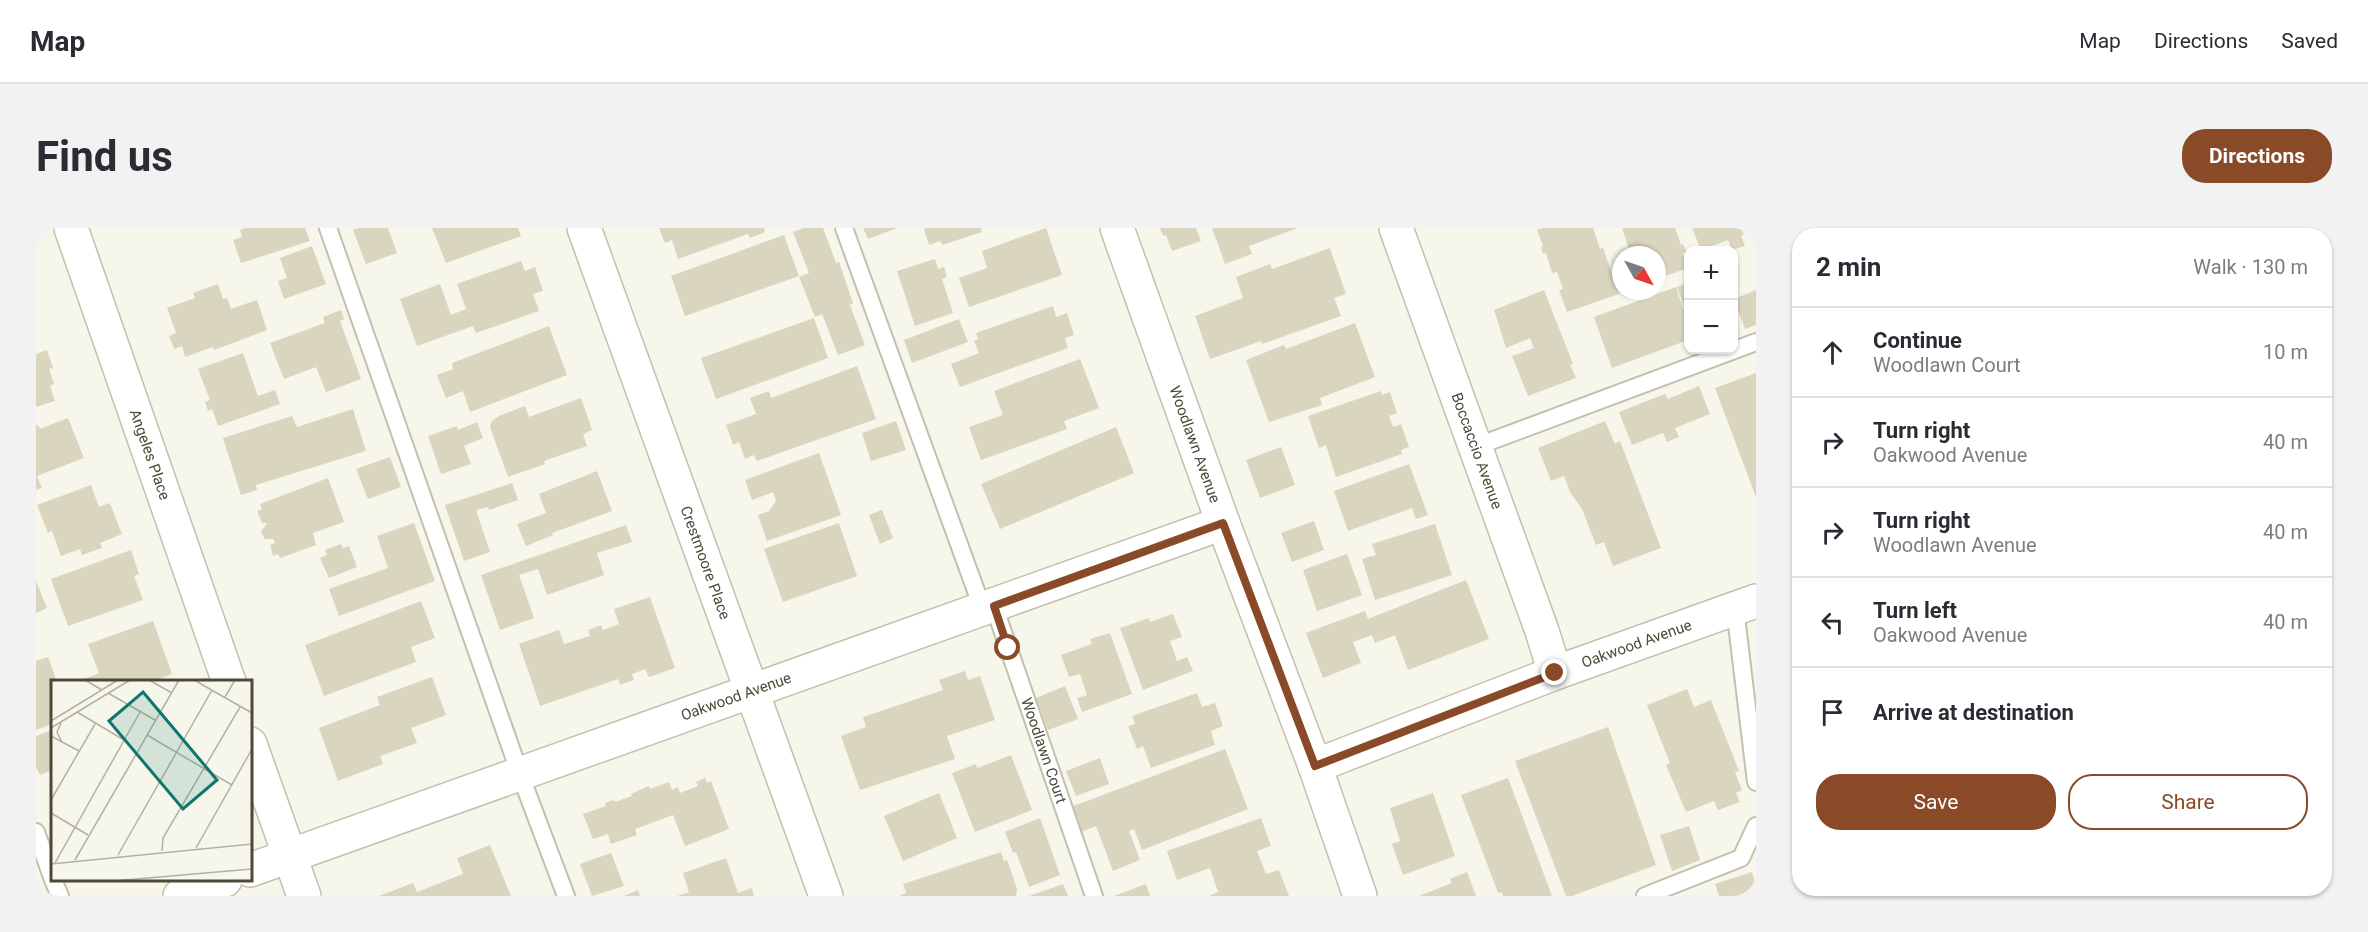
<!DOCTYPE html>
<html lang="en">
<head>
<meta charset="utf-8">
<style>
	body { margin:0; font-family:Roboto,sans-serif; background:#f2f2f3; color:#2b2b33 }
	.controls { position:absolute; right:18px; top:18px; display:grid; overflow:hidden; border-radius:12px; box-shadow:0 2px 4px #0004 }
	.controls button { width:54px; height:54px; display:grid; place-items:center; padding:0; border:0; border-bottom:2px solid #e1e1e2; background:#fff; color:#2b2b33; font:30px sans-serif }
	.compass { position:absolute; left:1576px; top:18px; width:54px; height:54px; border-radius:50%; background:#fff; box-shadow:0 2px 4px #0004; rotate:130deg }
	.stop { position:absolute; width:18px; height:18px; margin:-14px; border:4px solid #8a4a28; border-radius:50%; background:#fff }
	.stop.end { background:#8a4a28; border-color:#fff; box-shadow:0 2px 6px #0008 }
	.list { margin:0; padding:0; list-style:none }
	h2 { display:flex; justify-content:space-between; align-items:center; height:78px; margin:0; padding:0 24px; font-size:26px }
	h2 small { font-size:20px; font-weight:400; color:#7c7c81 }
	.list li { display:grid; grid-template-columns:39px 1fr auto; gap:18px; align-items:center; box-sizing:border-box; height:90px; padding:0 24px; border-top:2px solid #e1e1e2 }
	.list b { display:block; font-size:22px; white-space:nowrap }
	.list p { margin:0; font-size:20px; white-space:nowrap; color:#7c7c81 }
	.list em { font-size:20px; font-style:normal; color:#7c7c81 }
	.actions { display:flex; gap:12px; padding:18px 24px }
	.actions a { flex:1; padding:14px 0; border:2px solid #8a4a28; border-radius:24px; text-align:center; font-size:21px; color:#8a4a28 }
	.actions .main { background:#8a4a28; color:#fff }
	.icon { flex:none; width:33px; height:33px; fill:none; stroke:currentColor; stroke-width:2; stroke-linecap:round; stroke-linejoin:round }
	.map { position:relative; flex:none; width:1720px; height:668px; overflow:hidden; border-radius:24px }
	header { display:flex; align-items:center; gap:36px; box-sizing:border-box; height:84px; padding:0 30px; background:#fff; border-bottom:2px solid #e1e1e2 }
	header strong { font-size:28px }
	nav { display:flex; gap:33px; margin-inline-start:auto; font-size:21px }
	.intro { display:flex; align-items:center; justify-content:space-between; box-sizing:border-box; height:144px; padding:0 36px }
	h1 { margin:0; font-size:42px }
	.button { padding:15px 27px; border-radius:24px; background:#8a4a28; color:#fff; font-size:21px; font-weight:700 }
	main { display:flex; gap:36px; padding:0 36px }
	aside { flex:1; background:#fff; border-radius:24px; box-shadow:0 2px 4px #0004 }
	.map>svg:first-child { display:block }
</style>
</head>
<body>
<header>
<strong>Map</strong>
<nav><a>Map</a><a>Directions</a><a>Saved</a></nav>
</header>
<div class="intro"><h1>Find us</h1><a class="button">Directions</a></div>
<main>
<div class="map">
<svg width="1720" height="668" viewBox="0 0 1720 668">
	<rect width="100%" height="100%" fill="#f7f6eb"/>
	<!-- building -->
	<g fill="#dad5bf">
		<polygon points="210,0 269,0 274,13 205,35 197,12 206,9 204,2"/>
		<polygon points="323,0 352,0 361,25 330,36 317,2"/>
		<polygon points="396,0 482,0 485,8 410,35"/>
		<polygon points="623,0 728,0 729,4 714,10 712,6 642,31 636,12 629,15"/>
		<polygon points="768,0 787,0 800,35 803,34 817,75 814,77 829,117 802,127 786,86 779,89 763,49 773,45 757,4"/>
		<polygon points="827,0 861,0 832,11"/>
		<polygon points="892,0 945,0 946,4 906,17 904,13 893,17 888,1"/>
		<polygon points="1010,0 1026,47 933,79 923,50 951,40 946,23"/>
		<polygon points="1124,0 1160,0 1165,13 1136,23 1130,7 1127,8"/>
		<polygon points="1176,0 1262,0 1213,18 1216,26 1189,36"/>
		<polygon points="1507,0 1557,0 1564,21 1567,20 1583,66 1531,84 1523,62 1527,61 1521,44 1516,45 1510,25 1507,26 1505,19 1507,18 1501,2"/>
		<polygon points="1586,0 1639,0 1645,17 1647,16 1651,25 1647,25 1652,40 1621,51 1621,27 1593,27 1591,22 1593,21"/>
		<polygon points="1656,0 1705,0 1708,7 1705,8 1709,18 1696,22 1692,12 1665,22"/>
		<polygon points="748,7 763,48 649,88 635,48"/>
		<polygon points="276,18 290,56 248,71 242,53 251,50 244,30"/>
		<polygon points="1294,20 1310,66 1298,70 1305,88 1226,116 1225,113 1174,131 1159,88 1207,70 1200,49 1234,36 1236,41"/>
		<polygon points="899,31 902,41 908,39 911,49 906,51 917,85 879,98 861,43"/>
		<polygon points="485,33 489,43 499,39 507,63 497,66 503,83 440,105 437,98 381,118 364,71 404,56 415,87 430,81 421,56"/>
		<polygon points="1652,55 1652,90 1641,59"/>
		<polygon points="182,56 187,71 191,70 195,81 221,72 231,102 178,122 177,119 149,129 146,118 138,121 133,108 140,105 131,80 159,70 157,65"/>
		<polygon points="1640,59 1652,95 1652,112 1576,140 1558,89"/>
		<polygon points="1508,62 1537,136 1534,137 1540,150 1492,168 1476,128 1498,120 1494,110 1470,120 1458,82"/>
		<polygon points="1720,62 1720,97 1709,101 1698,71"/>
		<polygon points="1017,78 1020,89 1031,85 1038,107 1029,110 1032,120 924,159 915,136 943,125 938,113 942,111 940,105"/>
		<polygon points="305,82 308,91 304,93 325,151 290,164 280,139 248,151 234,115 289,95 287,89"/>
		<polygon points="778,90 792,130 680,171 665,130"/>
		<polygon points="923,91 932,114 876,135 868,112"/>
		<polygon points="1319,95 1339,149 1284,170 1286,177 1233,194 1210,132 1248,117 1250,121"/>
		<polygon points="513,98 531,147 434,184 427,163 410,170 401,147 417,141 416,135"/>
		<polygon points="11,122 17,140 13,141 18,156 14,158 19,173 0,179 0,126"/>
		<polygon points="207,125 222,168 239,162 244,176 182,198 176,181 172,183 169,174 174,172 162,141"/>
		<polygon points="1044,131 1063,180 1028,193 1031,201 945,232 933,199 967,187 958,163"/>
		<polygon points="821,138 840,191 721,233 718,227 709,231 703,214 697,217 690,197 720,186 714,170 733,163 735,170"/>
		<polygon points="1720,145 1720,269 1679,160"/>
		<polygon points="1663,158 1674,186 1639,200 1643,209 1631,214 1627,205 1596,217 1583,184 1629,166 1632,171"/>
		<polygon points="1345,163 1346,167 1354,164 1361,185 1353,188 1357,199 1365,196 1373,219 1365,222 1366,226 1300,249 1290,217 1283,220 1272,188"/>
		<polygon points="545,170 556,202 547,206 551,218 508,233 509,236 472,249 454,199 456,193 463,188 489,178 493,189"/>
		<polygon points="317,181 330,223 220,257 221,262 205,267 187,210 256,188 261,199"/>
		<polygon points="32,190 48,230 1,248 6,260 0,262 0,197 2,197 4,201"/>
		<polygon points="860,193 870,222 835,233 826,205"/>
		<polygon points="1569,193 1579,216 1584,213 1625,320 1577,338 1568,314 1560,317 1546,281 1534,264 1528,248 1515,253 1502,220"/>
		<polygon points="441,194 447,210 428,218 435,236 405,246 392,208 421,198 422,202"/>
		<polygon points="1080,199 1098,245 964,301 945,256"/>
		<polygon points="1245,219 1259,257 1224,270 1210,232"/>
		<polygon points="783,225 805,287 731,313 722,287 733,283 740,273 737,264 716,272 709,252"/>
		<polygon points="354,229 365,259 332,271 320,241"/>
		<polygon points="1373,236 1392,287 1380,291 1376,280 1312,303 1298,263"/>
		<polygon points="561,243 576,283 516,305 517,307 490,318 481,296 510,285 503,266"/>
		<polygon points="292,250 308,294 277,305 280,317 244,330 242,326 237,328 234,317 239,315 237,311 229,311 225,304 231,295 226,295 221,283 226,281 224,276"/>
		<polygon points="476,255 482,272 453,282 452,279 440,282 454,324 428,333 409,277"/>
		<polygon points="55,257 63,279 74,275 86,306 64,315 66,320 46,327 44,321 25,328 16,303 12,305 1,277"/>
		<polygon points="846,282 857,310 844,316 833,287"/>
		<polygon points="1278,293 1288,322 1256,334 1245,305"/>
		<polygon points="378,295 399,353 303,388 293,361 352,340 341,308"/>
		<polygon points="803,295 821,348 747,374 728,321"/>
		<polygon points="1399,296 1416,347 1339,372 1326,331 1340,327 1336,316"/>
		<polygon points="590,297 596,314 561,325 568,347 511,367 502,341 483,347 498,390 464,402 445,347"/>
		<polygon points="305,316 307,320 313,318 321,339 293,350 284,330 291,327 289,322"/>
		<polygon points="95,322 103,346 98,348 107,372 32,398 15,351"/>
		<polygon points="1311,326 1326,367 1281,383 1267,342"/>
		<polygon points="1430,352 1453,411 1372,442 1359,407 1339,415 1336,407 1317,414 1325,435 1287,450 1270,405 1329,383 1332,391"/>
		<polygon points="0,353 11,380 0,385"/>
		<polygon points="614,369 639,440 613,449 609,441 596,446 598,452 584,457 582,451 504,478 483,416 523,402 528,416 554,408 552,402 565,397 567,402 583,396 578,381"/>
		<polygon points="385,373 399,410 375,419 380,434 288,468 269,417"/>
		<polygon points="1137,386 1146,409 1134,413 1141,433 1151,429 1157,443 1107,462 1084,400 1113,390 1114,394"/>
		<polygon points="117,393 136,446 116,454 41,454 63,445 52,416"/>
		<polygon points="1074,405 1096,466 1046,484 1041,470 1051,467 1044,446 1033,449 1025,427 1056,416 1054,411"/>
		<polygon points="12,429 21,454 16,454 16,496 0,502 0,433"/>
		<polygon points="929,443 932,452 944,448 959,492 911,508 919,531 824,562 805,508 830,499 827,489 907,462 903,452"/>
		<polygon points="396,449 410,487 375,500 381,515 344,528 347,536 302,553 283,500 344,477 341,469"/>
		<polygon points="1029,458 1042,491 1012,502 1000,470"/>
		<polygon points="1651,461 1658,479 1675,472 1703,543 1699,544 1706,562 1700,565 1704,574 1682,582 1678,573 1650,584 1630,537 1634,535 1611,477"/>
		<polygon points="1161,465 1166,479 1179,475 1187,498 1175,503 1179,517 1115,540 1107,518 1101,521 1092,498 1099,496 1096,488"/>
		<polygon points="1572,499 1620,637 1536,668 1530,668 1479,533"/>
		<polygon points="16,502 16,542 4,547 0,539 0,508"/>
		<polygon points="1189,521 1212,581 1106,622 1098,601 1093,603 1104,632 1077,643 1060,598 1045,604 1035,579"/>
		<polygon points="975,527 996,582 939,604 916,545 940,536 941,540"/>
		<polygon points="1064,530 1073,556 1040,568 1030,543"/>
		<polygon points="669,550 671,555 675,553 693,601 649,618 637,587 599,601 601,607 575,616 572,606 557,611 547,586 570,578 569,575 578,572 579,574 596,568 595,566 613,558 614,561 633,554 636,562 642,559 644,565 662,558 660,554"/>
		<polygon points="1472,550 1516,668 1467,668 1466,664 1462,665 1425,567"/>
		<polygon points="903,565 921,610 867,633 848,588"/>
		<polygon points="1397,565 1419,628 1367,647 1356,616 1364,613 1354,580"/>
		<polygon points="1004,590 1024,647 993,659 980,624 977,625 969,604"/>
		<polygon points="1225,590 1235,618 1221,623 1230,646 1243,642 1253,668 1173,668 1182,664 1174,640 1141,652 1131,623"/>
		<polygon points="1653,598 1664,632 1636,643 1624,607"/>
		<polygon points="454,617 475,668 343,668 377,655 381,664 427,646 421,630"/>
		<polygon points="965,624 968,633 971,632 981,661 980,668 863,668 870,665 867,656"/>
		<polygon points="575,625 588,658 556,668 544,636"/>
		<polygon points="690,630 702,665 716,660 718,668 641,668 653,664 647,645"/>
		<polygon points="1431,644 1440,668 1383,668 1416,655 1414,651"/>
		<polygon points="1716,644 1720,657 1720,668 1683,668 1679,656"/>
		<polygon points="1027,656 1032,668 993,668"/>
		<polygon points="1110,656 1114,668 1078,668"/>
		<polygon points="602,662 604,668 588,668"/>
	</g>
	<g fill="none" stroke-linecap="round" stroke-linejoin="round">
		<!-- lane casing -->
		<g stroke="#c3c1ac" stroke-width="20">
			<g id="lane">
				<polyline points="292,0 484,546 530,668"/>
				<polyline points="808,0 947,382"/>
				<polyline points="1439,219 1720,114"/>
				<path id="s1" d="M958 378 1058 668"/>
				<polyline points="1699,380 1720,554"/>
				<polyline points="0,604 16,649"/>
				<polyline points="17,652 24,668"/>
				<polyline points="1609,668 1705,630 1720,598"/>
			</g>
		</g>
		<!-- street casing -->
		<g stroke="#c3c1ac" stroke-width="36">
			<g id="street">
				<path id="s2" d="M35 0 193 454"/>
				<path id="s3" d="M548 0 790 668"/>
				<path id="s4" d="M1081 0 1187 295 1279 538 1324 668"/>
				<path id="s5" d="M1360 0 1506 403 1519 445"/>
				<polyline points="214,516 268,668"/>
				<path id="s6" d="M1279 538 1519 445 1720 373"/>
				<path id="s7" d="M214 642 1187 295"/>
				<polyline points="144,668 189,652"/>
			</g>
		</g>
		<!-- lane -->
		<use href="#lane" stroke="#fff" stroke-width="16"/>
		<!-- street -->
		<use href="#street" stroke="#fff" stroke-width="33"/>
	</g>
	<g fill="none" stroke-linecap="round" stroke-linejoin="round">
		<!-- route -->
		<polyline stroke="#8a4a28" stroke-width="8" points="972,420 958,378 1187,295 1279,538 1519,445"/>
	</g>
	<g text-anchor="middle" stroke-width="4.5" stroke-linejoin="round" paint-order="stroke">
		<!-- street labels -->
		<g font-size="15" fill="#4c4938" stroke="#fff">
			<text dy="5" stroke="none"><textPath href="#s4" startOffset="230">Woodlawn Avenue</textPath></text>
			<text dy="5" stroke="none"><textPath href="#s5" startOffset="237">Boccaccio Avenue</textPath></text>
			<text dy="5" stroke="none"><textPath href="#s2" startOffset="240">Angeles Place</textPath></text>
			<text dy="5" stroke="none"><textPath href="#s3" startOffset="356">Crestmoore Place</textPath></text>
			<text dy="5" stroke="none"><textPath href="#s6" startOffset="344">Oakwood Avenue</textPath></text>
			<text dy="5" stroke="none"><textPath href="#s7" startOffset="516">Oakwood Avenue</textPath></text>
			<text dy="5" stroke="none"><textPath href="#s1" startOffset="153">Woodlawn Court</textPath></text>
		</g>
	</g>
	<!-- overview -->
	<g transform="translate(15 452)">
		<rect width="201" height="201" fill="#f7f6eb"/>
		<path fill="none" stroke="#b3b1a3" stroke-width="1.5" d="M34 0 51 10M98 0 121 13M143 0 201 33M57 13 104 40M174 17 184 0M26 32 73 60M0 41 67 0M10 43 6 52 11 62M0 48 79 0M96 55 181 105M0 56 28 71M0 120 44 44M0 133 37 155M145 168 201 69M111 171 112 158 189 27M67 175 161 10M24 180 128 0M4 183 89 32M0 184 201 164M62 201 201 189"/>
		<path fill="#0f766e" fill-opacity="0.15" stroke="#0f766e" stroke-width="3" d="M92 12 166 100 132 129 58 41Z"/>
		<rect width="201" height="201" fill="none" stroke="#4c4938" stroke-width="3"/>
	</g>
</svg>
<div class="controls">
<button>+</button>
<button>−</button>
</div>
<svg class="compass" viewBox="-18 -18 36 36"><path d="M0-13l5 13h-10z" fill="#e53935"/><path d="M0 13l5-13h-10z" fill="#7c7c81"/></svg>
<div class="stop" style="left:972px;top:420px"></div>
<div class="stop end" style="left:1519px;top:445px"></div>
</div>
<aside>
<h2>2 min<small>Walk · 130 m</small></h2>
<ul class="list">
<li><svg class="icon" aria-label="ahead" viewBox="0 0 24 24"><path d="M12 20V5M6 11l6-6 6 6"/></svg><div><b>Continue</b><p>Woodlawn Court</p></div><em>10 m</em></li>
<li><svg class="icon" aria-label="right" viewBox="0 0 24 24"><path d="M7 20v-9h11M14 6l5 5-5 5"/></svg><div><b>Turn right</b><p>Oakwood Avenue</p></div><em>40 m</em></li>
<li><svg class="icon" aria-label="right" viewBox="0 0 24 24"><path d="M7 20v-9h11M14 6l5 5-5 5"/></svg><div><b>Turn right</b><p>Woodlawn Avenue</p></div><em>40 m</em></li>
<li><svg class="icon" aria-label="left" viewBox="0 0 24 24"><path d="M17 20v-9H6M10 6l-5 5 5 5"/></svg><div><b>Turn left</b><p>Oakwood Avenue</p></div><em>40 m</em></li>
<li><svg class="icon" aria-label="arrive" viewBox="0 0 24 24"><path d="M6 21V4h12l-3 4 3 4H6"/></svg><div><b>Arrive at destination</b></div></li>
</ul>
<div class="actions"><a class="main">Save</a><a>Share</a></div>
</aside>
</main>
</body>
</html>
